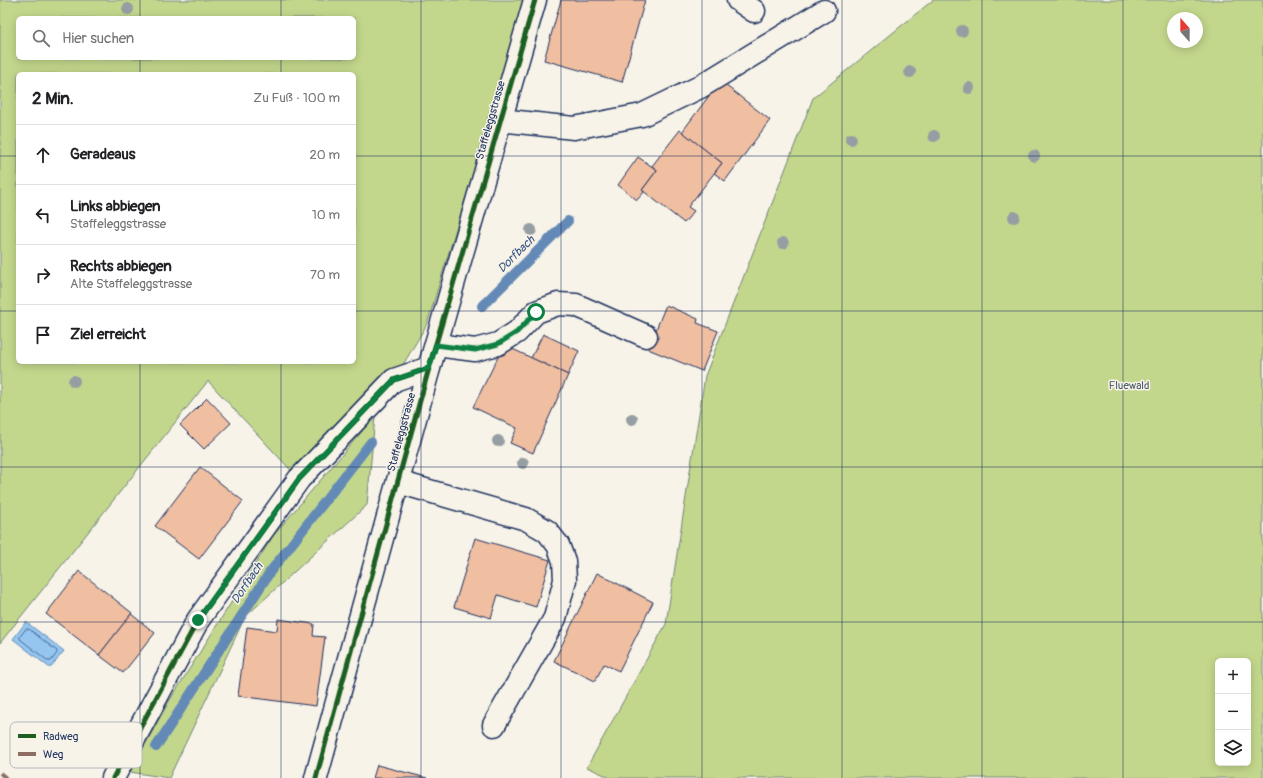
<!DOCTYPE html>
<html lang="de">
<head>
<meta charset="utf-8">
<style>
	body { margin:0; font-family:Pangolin,sans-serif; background:#f6f6f6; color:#202124 }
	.controls { position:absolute; right:12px; bottom:12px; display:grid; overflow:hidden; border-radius:6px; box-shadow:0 2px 10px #0003 }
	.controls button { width:36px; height:36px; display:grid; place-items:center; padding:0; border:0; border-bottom:1px solid #e0e0e0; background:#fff; color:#202124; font:20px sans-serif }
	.compass { position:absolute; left:1167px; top:12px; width:36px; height:36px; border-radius:50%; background:#fff; box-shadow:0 2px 10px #0003; rotate:339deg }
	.stop { position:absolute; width:12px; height:12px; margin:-9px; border:3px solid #0b8043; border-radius:50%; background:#fff }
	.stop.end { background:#0b8043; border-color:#fff; box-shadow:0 1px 4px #0008 }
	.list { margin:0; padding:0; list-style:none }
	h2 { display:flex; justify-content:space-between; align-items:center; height:52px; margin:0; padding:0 16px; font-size:17px }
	h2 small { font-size:13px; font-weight:400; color:#757577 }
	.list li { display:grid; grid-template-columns:26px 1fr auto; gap:12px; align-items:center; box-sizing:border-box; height:60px; padding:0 16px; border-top:1px solid #e0e0e0 }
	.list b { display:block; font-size:15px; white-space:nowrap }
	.list p { margin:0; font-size:13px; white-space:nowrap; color:#757577 }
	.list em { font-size:13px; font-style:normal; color:#757577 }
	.icon { flex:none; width:22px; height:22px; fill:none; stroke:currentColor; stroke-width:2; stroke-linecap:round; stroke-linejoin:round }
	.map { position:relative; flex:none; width:1263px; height:778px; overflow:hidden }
	.search { position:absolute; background:#fff; box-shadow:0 2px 10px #0003; left:16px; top:16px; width:340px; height:44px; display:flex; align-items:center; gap:10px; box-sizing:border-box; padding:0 14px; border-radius:6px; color:#757577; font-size:15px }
	.panel { position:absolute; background:#fff; box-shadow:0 2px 10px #0003; left:16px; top:72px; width:340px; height:292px; border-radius:6px }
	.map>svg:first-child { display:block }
</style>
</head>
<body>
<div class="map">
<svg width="1263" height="778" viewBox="0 0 1263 778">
	<rect width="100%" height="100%" fill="#f7f3e8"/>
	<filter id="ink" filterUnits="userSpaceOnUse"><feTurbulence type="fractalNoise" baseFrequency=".025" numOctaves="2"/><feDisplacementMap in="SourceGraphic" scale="8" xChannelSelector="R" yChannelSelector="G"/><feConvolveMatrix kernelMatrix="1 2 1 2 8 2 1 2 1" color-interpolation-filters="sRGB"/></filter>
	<g filter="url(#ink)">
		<!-- green -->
		<g fill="#c3d78c" stroke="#6f8375" fill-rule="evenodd">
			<path d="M0 0H526L427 324 394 380 299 479 208 381 0 643ZM18 18H354V58H18ZM18 74H354V362H18Z"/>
			<path d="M933 0H1263V778H611L587 767 666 624 705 376 813 98ZM1173 18H1197V42H1173ZM1218 661H1248V763H1218Z"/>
			<polygon points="375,416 367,505 245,617 169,778 130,772 168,703 273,536"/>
		</g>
		<!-- water -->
		<polygon fill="#94c6f0" stroke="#648ab6" points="26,622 64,651 50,668 13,639"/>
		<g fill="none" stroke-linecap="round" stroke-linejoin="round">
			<!-- shore -->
			<polygon stroke="#4b6b98" stroke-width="1" points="26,629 29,629 57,651 57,653 51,661 48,661 20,639 20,637"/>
			<!-- stream -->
			<g stroke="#648ab6" stroke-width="10">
				<polyline points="482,306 568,221"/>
				<polyline points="156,747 270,572 371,442"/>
			</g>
		</g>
		<!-- building -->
		<g fill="#f0bea1" stroke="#1b2f5e">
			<polygon points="561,0 645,0 622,82 544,60"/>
			<polygon points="720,81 770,120 725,181 714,173 722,163 682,132"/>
			<polygon points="680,130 722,163 688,207 694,211 684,223 642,190 657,170 652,166"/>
			<polygon points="638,157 657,170 642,190 644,192 637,200 618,185"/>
			<polygon points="666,305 698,319 697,323 718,331 702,371 648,349"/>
			<polygon points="543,334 579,351 568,375 531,358"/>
			<polygon points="504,345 568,375 533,453 510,443 517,428 473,407"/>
			<polygon points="207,398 231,423 204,449 180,425"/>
			<polygon points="200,467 243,501 199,559 155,526"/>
			<polygon points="475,538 550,560 536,607 498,595 491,618 454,607"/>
			<polygon points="79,571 132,613 99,655 46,614"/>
			<polygon points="597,573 653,602 619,671 604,664 595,681 554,661"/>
			<polygon points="131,614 155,633 123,673 99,655"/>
			<polygon points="278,619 314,624 313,636 325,637 316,706 238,696 247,627 277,631"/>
			<polygon points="377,765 427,778 373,778"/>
		</g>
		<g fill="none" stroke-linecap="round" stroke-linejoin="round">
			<!-- minor casing -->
			<g stroke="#1b2f5e" stroke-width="25">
				<g id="minor">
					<polyline points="738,0 754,11"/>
					<polyline points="500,120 574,128 642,115 700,87 824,11"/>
					<polyline points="436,345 475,350 498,344 517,332 536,312 558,304 576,305 646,336"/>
					<polyline points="398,482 526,519 547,531 558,545 564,561 565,580 555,618 494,725"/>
					<polyline points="113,778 198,620 299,479 394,380 429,368"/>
					<polyline points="316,778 429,368 535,0"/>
				</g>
			</g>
			<!-- minor -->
			<use href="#minor" stroke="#f7f3e8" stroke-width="22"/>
			<!-- quiet -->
			<polyline stroke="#8d6e63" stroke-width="4" stroke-dasharray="8 4" stroke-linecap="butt" points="0,773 6,778"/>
			<!-- cycleway casing -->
			<g stroke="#f7f3e8" stroke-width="8">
				<g id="cycleway">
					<polyline points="113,778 198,620 299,479 394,380 429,368"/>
					<polyline points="316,778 429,368 535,0"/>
				</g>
			</g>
			<!-- cycleway -->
			<use href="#cycleway" stroke="#1b5e20" stroke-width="5"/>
		</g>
		<!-- trees -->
		<g fill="#959ea3">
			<circle cx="128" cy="9" r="6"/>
			<circle cx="962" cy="31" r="6"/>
			<circle cx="910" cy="72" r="6"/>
			<circle cx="969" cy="88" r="6"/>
			<circle cx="934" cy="136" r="6"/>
			<circle cx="851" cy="139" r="6"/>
			<circle cx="1034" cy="156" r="6"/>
			<circle cx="1014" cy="217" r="6"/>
			<circle cx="531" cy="230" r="6"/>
			<circle cx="783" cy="243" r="6"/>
			<circle cx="74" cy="381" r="6"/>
			<circle cx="632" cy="419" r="6"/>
			<circle cx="498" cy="441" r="6"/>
			<circle cx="523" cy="463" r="6"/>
		</g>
	</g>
	<g fill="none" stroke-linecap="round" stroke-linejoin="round" filter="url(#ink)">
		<!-- route -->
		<polyline stroke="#0b8043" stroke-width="5" points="198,620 299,479 394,380 429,368 436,345 475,350 498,344 517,332 536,312"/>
	</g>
	<!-- grid -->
	<path fill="none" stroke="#1b2f5e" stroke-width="1" stroke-opacity="0.55" d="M140 0V18M281 0V18M421 0V778M561 0V778M702 0V778M842 0V778M982 0V778M1123 0V778M140 58V74M281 58V74M0 156H18M354 156H1263M0 311H18M354 311H1263M140 362V778M281 362V778M0 467H1263M0 622H1263"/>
	<g text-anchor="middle" stroke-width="3" stroke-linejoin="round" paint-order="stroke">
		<!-- street labels -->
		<g font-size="11" fill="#1b2f5e" stroke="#f7f3e8">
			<text transform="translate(490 120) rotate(-74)" y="4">Staffeleggstrasse</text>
			<text transform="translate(401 432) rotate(-75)" y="4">Staffeleggstrasse</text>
		</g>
		<!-- park labels -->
		<g font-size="11" fill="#45596a" stroke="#f7f3e8">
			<text x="1129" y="389">Fluewald</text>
		</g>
		<!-- water labels -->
		<g font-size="12" font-style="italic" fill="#395582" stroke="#f7f3e8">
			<text transform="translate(516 254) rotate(-45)" y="4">Dorfbach</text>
			<text transform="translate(247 583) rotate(-56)" y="4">Dorfbach</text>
		</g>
	</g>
	<!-- legend -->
	<rect x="10" y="722" width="132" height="46" rx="6" fill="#f7f3e8" stroke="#b5b8bf" stroke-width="1"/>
	<rect x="18" y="734" width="18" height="4" fill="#1b5e20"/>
	<rect x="18" y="752" width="18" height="4" fill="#8d6e63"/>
	<g font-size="11" fill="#1b2f5e">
		<text x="43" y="740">Radweg</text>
		<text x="43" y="758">Weg</text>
	</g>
</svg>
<div class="controls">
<button>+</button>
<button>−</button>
<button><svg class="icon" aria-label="layers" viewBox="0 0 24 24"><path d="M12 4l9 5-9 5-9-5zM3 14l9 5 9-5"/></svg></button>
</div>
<svg class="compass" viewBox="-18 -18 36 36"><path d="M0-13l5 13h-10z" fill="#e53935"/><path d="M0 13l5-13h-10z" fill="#757577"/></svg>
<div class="stop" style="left:536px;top:312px"></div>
<div class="stop end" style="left:198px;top:620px"></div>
<div class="search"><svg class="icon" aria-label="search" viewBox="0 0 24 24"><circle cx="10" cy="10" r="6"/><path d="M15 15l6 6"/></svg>Hier suchen</div>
<section class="panel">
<h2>2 Min.<small>Zu Fuß · 100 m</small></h2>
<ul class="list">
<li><svg class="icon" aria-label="ahead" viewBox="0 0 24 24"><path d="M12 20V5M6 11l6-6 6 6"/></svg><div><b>Geradeaus</b></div><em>20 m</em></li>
<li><svg class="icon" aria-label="left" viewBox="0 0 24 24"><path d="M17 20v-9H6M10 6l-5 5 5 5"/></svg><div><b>Links abbiegen</b><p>Staffeleggstrasse</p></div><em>10 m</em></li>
<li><svg class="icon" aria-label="right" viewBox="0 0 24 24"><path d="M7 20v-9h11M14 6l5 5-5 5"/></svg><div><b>Rechts abbiegen</b><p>Alte Staffeleggstrasse</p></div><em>70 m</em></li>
<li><svg class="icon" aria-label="arrive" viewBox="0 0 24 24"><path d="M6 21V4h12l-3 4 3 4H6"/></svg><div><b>Ziel erreicht</b></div></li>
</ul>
</section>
</div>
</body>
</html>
